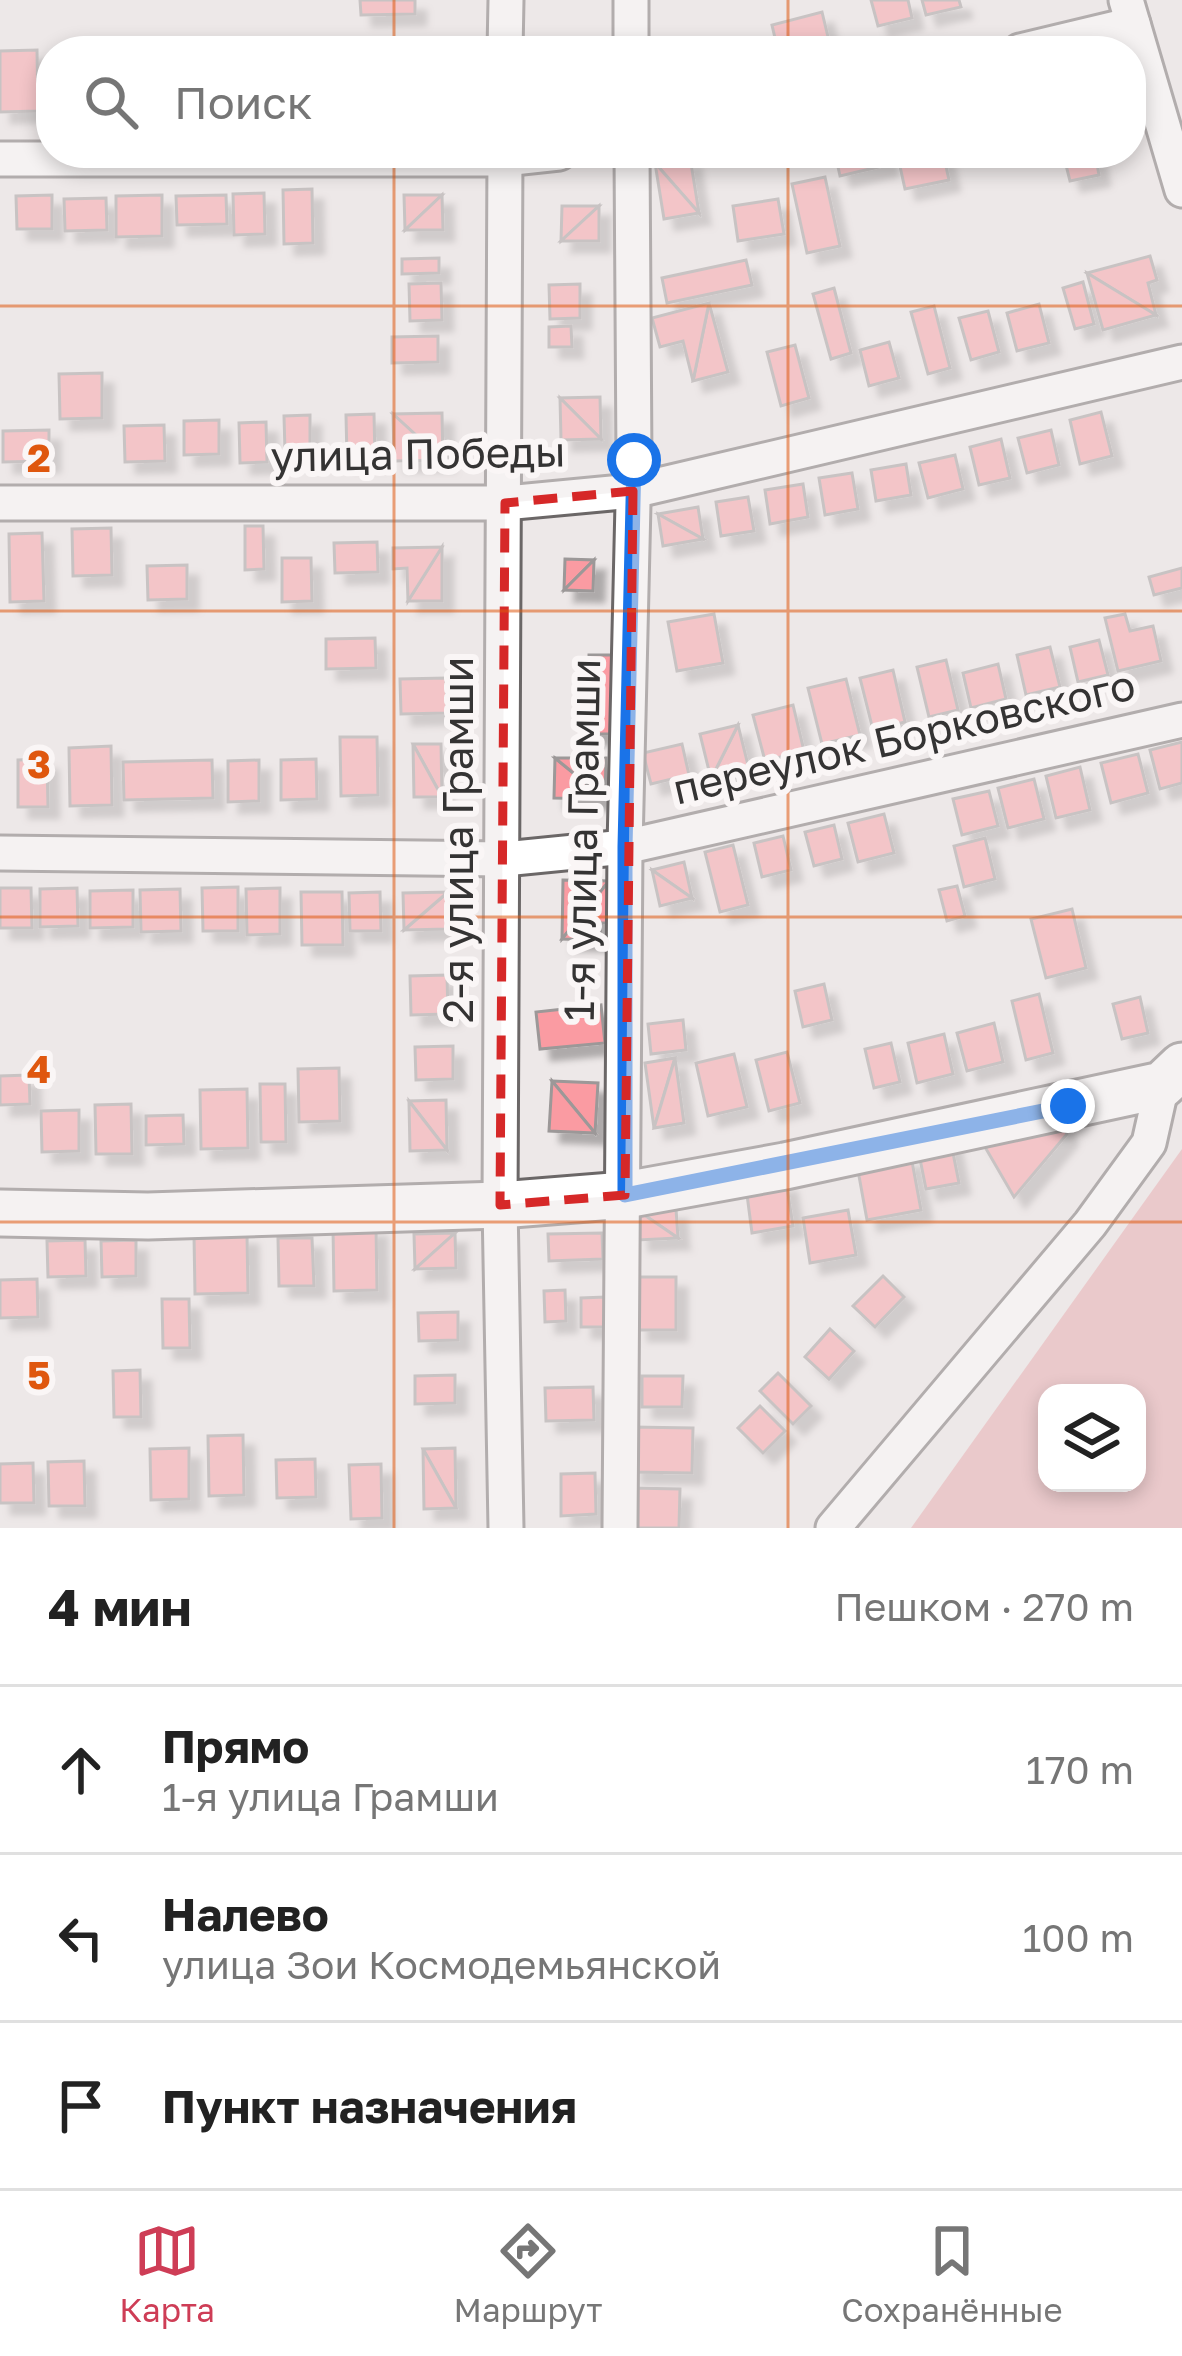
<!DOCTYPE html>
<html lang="ru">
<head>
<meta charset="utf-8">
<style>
	body { margin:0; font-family:"Golos Text",sans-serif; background:#f6f6f6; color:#222 }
	.controls { position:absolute; right:36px; bottom:36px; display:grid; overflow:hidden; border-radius:24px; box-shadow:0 6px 18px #0003 }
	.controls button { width:108px; height:108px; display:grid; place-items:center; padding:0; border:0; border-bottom:3px solid #e0e0e0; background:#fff; color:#222; font:60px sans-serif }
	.stop { position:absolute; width:36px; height:36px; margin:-27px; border:9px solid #1a73e8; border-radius:50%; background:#fff }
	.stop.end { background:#1a73e8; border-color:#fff; box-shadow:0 3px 12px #0008 }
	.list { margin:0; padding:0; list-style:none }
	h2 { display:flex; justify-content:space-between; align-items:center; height:156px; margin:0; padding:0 48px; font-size:51px }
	h2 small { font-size:39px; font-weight:400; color:#767676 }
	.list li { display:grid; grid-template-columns:78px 1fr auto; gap:36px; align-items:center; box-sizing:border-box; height:168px; padding:0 48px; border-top:3px solid #e0e0e0 }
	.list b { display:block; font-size:45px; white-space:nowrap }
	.list p { margin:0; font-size:39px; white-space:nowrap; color:#767676 }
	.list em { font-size:39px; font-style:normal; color:#767676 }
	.icon { flex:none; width:66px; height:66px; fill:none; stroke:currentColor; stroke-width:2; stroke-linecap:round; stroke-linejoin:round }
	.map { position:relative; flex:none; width:1182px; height:1528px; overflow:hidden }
	.search { position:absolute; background:#fff; box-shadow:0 6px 18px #0003; left:36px; right:36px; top:36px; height:132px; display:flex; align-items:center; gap:30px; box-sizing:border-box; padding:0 42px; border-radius:48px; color:#767676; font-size:45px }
	.sheet { height:660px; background:#fff }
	nav { display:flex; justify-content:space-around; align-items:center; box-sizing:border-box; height:168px; border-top:3px solid #e0e0e0; background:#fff; font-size:33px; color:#767676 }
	nav a { display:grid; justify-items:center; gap:6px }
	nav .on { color:#ce3d56 }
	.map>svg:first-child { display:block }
</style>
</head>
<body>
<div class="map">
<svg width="1182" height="1528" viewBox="0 0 1182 1528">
	<defs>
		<filter id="shadow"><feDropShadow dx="11" dy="11" stdDeviation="3" flood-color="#0004"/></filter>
	</defs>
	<rect width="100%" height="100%" fill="#ede8e8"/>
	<!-- green -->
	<path fill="#e7a5a9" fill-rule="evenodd" d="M1182 1149V1528H911ZM1047 1393H1137V1483H1047Z"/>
	<!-- building -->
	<g fill="#fa9ba2" stroke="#9c9898" stroke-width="3" filter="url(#shadow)">
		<polygon points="360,0 415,0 415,14 361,15"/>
		<polygon points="871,0 908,0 912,18 878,26"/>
		<polygon points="922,0 959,0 961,7 926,15"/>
		<polygon points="822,12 829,41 778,51 772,25"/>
		<polygon points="37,50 38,111 0,112 0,51"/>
		<polygon points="835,153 885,153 887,165 840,176"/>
		<polygon points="897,153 943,153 949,180 905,189"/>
		<polygon points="1063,153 1095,153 1099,175 1070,181"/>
		<polygon points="690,157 699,213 655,163"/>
		<polygon points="655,163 699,213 664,219"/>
		<polygon points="825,177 840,246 807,253 792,184"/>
		<polygon points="312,189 313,243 284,244 283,190"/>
		<polygon points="264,193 265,234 234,235 233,194"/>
		<polygon points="52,195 52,229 17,229 16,196"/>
		<polygon points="162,195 162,236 116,237 116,196"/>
		<polygon points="226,195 227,224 177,225 176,196"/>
		<polygon points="404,195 442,195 405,230"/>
		<polygon points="442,195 443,230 405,230"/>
		<polygon points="106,198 107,230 65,231 64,199"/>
		<polygon points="778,199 784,234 738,241 733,206"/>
		<polygon points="562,206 599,206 561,241"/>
		<polygon points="599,206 599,241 561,241"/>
		<polygon points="1150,256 1157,280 1148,283 1156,315 1087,273"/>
		<polygon points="439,258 439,273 402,274 402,259"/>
		<polygon points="746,260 752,285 667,303 662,278"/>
		<polygon points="1087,273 1156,315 1103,330"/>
		<polygon points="1083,282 1094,324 1075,329 1063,288"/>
		<polygon points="441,283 442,320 410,321 409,284"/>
		<polygon points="580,284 580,318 550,319 549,285"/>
		<polygon points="834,288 851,353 831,359 813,294"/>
		<polygon points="709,303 728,372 693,381"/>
		<polygon points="709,303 693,381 683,341 660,347 652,318"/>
		<polygon points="1039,304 1049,343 1017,351 1007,313"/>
		<polygon points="934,306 950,368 928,374 911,312"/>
		<polygon points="988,311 999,352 971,360 959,318"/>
		<polygon points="571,326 572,347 549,347 549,327"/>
		<polygon points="438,336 438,362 392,363 392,337"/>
		<polygon points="889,342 899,378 869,386 860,350"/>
		<polygon points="795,345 809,398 781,406 767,352"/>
		<polygon points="102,373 102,418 60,419 59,374"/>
		<polygon points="600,397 601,439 560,398"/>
		<polygon points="560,398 601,439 561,440"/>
		<polygon points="1101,412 1112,456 1080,464 1070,420"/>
		<polygon points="442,413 443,460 393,414"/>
		<polygon points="374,414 375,458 347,459 346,415"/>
		<polygon points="393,414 443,460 394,461"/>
		<polygon points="310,415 310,451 285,452 284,416"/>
		<polygon points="219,420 219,454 184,455 184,421"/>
		<polygon points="266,422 267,462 240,463 239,423"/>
		<polygon points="164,425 165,461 125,462 124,426"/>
		<polygon points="49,430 49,461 3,462 3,431"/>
		<polygon points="1051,430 1059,465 1027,473 1018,438"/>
		<polygon points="1001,439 1010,478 979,485 970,447"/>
		<polygon points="955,455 963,489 928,498 919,463"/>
		<polygon points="906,464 911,495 876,501 871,470"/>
		<polygon points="852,473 858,509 825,515 819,478"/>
		<polygon points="803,484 808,517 770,524 765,490"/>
		<polygon points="748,497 754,531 721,536 716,502"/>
		<polygon points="698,507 703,539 658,514"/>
		<polygon points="658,514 703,539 663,546"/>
		<polygon points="245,526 263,526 264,569 245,570"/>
		<polygon points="111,528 112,575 73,576 72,529"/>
		<polygon points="42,533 44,601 10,602 9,534"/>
		<polygon points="377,542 378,572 335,573 334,543"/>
		<polygon points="442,547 442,601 408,601"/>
		<polygon points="442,547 408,601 407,568 393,569 393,548"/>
		<polygon points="282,558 311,558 312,601 282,602"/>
		<polygon points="565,559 594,560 564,590"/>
		<polygon points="594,560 593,591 564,590"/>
		<polygon points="187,565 187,599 148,600 147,566"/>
		<polygon points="1182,568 1182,588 1154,595 1149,577"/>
		<polygon points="714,614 723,663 677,671 668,622"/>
		<polygon points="1125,614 1130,631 1153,626 1161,661 1118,671 1105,618"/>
		<polygon points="375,638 376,668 326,669 326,639"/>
		<polygon points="1099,640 1108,675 1078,682 1070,647"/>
		<polygon points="1050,647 1060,687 1026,695 1017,655"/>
		<polygon points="589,655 613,655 612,734 588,734"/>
		<polygon points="946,660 958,710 929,717 917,667"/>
		<polygon points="998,664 1006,699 971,708 963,673"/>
		<polygon points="893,670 905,722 873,730 860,678"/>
		<polygon points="446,678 447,713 401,714 400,679"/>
		<polygon points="846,679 860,735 822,744 808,688"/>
		<polygon points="793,705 804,751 765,761 753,715"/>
		<polygon points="738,725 749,769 711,779"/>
		<polygon points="738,725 711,779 700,734"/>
		<polygon points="340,737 377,737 378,795 341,796"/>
		<polygon points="1182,742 1182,783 1160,789 1150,750"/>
		<polygon points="413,744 441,744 442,797"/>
		<polygon points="413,744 442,797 414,797"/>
		<polygon points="682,744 689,775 651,784 643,753"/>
		<polygon points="111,746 112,805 70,806 69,748"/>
		<polygon points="1138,754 1148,793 1111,803 1101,763"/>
		<polygon points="555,758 605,799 554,798"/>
		<polygon points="555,758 606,758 605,799"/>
		<polygon points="47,759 48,807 18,807 18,760"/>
		<polygon points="316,759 317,799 281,800 281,760"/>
		<polygon points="212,760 213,798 124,800 123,762"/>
		<polygon points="259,760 259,801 228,802 228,761"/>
		<polygon points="1080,767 1090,810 1056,818 1046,776"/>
		<polygon points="1034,779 1044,819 1008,828 998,788"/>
		<polygon points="989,791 998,826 962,835 953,799"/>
		<polygon points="884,814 894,853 858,862 848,823"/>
		<polygon points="834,825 842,859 814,866 805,832"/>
		<polygon points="783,836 791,870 762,877 754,843"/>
		<polygon points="985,838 995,879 964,887 954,846"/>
		<polygon points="733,845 748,905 720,912 705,852"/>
		<polygon points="684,862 692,898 652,870"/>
		<polygon points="652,870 692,898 660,906"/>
		<polygon points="563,880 609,881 562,939"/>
		<polygon points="609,881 608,923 601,923 601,940 562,939"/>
		<polygon points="957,886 965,916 947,921 939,890"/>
		<polygon points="238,887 238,931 203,931 202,888"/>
		<polygon points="0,888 31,888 32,928 0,928"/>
		<polygon points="77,888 78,926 40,927 40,889"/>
		<polygon points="280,888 280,934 247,935 246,889"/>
		<polygon points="180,889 181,931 141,932 140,890"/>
		<polygon points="133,890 133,927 90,928 90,891"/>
		<polygon points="301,892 342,892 343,945 302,945"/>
		<polygon points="380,892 381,931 350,931 349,893"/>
		<polygon points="448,892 449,929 404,930"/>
		<polygon points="448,892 404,930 403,893"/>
		<polygon points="1072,909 1086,968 1046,978 1031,919"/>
		<polygon points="447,975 448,1014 411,1015 410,976"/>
		<polygon points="824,984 832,1020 803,1027 795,991"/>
		<polygon points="1039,994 1053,1053 1026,1060 1012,1001"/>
		<polygon points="1140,997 1148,1033 1122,1039 1113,1004"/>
		<polygon points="601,1005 605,1043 540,1049 536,1012"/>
		<polygon points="683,1020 686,1050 651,1054 648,1024"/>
		<polygon points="994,1023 1003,1062 967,1071 957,1033"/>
		<polygon points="944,1034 953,1074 917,1083 908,1043"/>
		<polygon points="891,1043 900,1082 874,1088 865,1049"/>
		<polygon points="453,1046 453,1079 416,1080 415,1047"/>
		<polygon points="787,1052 800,1103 769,1111 756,1060"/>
		<polygon points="734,1054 747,1107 708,1116 696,1063"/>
		<polygon points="675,1058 654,1128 645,1063"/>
		<polygon points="675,1058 684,1123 654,1128"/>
		<polygon points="339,1068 340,1121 299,1122 298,1069"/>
		<polygon points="29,1075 30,1104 0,1105 0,1076"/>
		<polygon points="552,1081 598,1083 595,1133"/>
		<polygon points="552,1081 595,1133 549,1131"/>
		<polygon points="260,1084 285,1084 286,1142 261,1142"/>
		<polygon points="247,1089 248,1148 201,1149 200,1090"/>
		<polygon points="446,1100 447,1150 409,1101"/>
		<polygon points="409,1101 447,1150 410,1151"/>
		<polygon points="131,1104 132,1154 96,1154 95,1105"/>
		<polygon points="79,1110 79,1151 42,1152 41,1111"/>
		<polygon points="183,1115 184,1144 146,1145 146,1116"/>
		<polygon points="1061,1122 1067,1134 1014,1197 978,1135"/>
		<polygon points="950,1138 959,1183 926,1189 917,1144"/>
		<polygon points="911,1156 921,1210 867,1220 857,1165"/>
		<polygon points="786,1181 793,1226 752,1233 746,1187"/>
		<polygon points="676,1209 678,1238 637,1210"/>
		<polygon points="637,1210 678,1238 638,1240"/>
		<polygon points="848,1210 856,1255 810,1263 803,1218"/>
		<polygon points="376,1226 377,1290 334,1291 333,1228"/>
		<polygon points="455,1233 415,1269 414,1234"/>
		<polygon points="455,1233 456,1268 415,1269"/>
		<polygon points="602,1233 603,1259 549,1261 548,1234"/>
		<polygon points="247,1234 248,1293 195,1294 194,1235"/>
		<polygon points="278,1238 312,1238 314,1286 279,1286"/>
		<polygon points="85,1240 86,1276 48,1277 47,1241"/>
		<polygon points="136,1240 136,1276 102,1277 101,1241"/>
		<polygon points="883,1276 904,1297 875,1327 853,1306"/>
		<rect x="637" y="1277" width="39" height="53"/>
		<polygon points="37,1279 38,1317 0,1318 0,1280"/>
		<polygon points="565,1290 566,1321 545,1322 544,1291"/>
		<polygon points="605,1297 606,1327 581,1327 581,1298"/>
		<polygon points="162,1299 189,1299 190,1348 163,1348"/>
		<polygon points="458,1312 458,1340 419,1341 418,1313"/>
		<polygon points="830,1329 854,1351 829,1379 805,1357"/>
		<polygon points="140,1370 141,1417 114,1417 113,1371"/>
		<polygon points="778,1373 811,1406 793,1424 760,1391"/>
		<polygon points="455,1375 455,1403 415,1404 415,1376"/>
		<polygon points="642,1376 683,1376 682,1407 642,1407"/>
		<polygon points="593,1387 594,1420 546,1421 545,1388"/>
		<polygon points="760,1406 785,1431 763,1453 738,1428"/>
		<polygon points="632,1427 693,1428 692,1473 631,1472"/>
		<polygon points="243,1435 244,1495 209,1496 208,1436"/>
		<polygon points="189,1448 189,1499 151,1500 150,1449"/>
		<polygon points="455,1448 456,1508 423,1449"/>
		<polygon points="423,1449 456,1508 424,1509"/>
		<polygon points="315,1459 316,1497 277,1498 276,1460"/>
		<polygon points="84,1461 85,1506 49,1506 48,1462"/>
		<polygon points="33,1463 34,1503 0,1503 0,1464"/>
		<polygon points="381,1464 382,1518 351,1519 349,1465"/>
		<polygon points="595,1473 596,1514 561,1516 561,1474"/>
		<polygon points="630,1488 680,1489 679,1528 630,1528"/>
	</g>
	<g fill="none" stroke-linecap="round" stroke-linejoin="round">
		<!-- street casing -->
		<g stroke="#6b6767" stroke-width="39">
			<g id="street">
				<polyline points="631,0 631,51"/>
				<polyline points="1126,0 1182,190"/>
				<polyline points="505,51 506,0"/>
				<polyline points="1020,51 1133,24"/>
				<polyline points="505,153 500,1205 506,1528"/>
				<polyline points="0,159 505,159 559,153"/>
				<polyline points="0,503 505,503 633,491 1182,362"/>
				<polyline points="0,853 504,859 625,847 1182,720"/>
				<polyline points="620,1528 625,847 634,460 632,153"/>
				<polyline points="833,1528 1090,1224 1149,1143 1162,1085"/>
			</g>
		</g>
		<!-- secondary casing -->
		<g stroke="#6b6767" stroke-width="51">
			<polyline id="secondary" points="0,1213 148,1216 500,1205 625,1195 785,1166 1162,1085 1182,1066"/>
		</g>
		<!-- street -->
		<use href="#street" stroke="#fff" stroke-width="33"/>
		<!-- secondary -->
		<use href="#secondary" stroke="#fff" stroke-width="45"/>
	</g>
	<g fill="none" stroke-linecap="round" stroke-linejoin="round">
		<!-- route -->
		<polyline stroke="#1a73e8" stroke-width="15" points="634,460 625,847 625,1195 1068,1106"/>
	</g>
	<!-- marked area -->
	<path d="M0 0H1182V1528H0ZM633 491 625 1195 500 1205 505 503Z" fill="#ede8e8" fill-opacity=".55" fill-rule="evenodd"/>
	<path fill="none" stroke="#d62828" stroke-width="9" stroke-dasharray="24 15" stroke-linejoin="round" d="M633 491 625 1195 500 1205 505 503Z"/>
	<!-- grid -->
	<path fill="none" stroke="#df570e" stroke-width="3" stroke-opacity="0.55" d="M394 0V51M788 0V51M394 153V1528M788 153V1528M0 306H1182M0 611H1182M0 917H1182M0 1222H1182"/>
	<g text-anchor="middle" stroke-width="12" stroke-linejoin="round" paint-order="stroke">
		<!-- street labels -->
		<g font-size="42" fill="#343333" stroke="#faf6f6">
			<text transform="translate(418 454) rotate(-1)" y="15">улица Победы</text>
			<text transform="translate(904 737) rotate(-13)" y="15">переулок Борковского</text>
			<text transform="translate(458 840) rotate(-90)" y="15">2-я улица Грамши</text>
			<text transform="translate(582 840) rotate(-89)" y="15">1-я улица Грамши</text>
		</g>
	</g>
	<g font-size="39" text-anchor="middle" font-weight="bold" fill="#df570e" stroke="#faf6f6" stroke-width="12" stroke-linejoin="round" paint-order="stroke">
		<text x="39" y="472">2</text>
		<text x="39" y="778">3</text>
		<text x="39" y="1083">4</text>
		<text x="39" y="1389">5</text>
	</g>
</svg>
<div class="controls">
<button><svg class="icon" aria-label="layers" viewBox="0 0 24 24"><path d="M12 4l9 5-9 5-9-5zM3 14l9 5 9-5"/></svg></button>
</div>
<div class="stop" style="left:634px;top:460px"></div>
<div class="stop end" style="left:1068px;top:1106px"></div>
<div class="search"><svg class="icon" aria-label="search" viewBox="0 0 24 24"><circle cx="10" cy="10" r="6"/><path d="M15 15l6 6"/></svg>Поиск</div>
</div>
<section class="sheet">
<h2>4 мин<small>Пешком · 270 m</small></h2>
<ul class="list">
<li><svg class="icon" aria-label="ahead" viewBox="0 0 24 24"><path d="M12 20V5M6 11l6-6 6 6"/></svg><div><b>Прямо</b><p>1-я улица Грамши</p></div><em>170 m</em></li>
<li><svg class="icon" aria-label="left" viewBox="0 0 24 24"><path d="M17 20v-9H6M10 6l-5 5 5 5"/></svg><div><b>Налево</b><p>улица Зои Космодемьянской</p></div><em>100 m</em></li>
<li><svg class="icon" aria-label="arrive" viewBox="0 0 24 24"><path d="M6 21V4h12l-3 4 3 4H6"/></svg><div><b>Пункт назначения</b></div></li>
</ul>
</section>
<nav>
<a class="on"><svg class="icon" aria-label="map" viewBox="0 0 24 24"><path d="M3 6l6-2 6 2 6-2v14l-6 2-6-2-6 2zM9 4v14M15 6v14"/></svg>Карта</a>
<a><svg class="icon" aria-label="directions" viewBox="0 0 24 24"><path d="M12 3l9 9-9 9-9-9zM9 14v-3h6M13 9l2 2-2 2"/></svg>Маршрут</a>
<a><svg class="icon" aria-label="saved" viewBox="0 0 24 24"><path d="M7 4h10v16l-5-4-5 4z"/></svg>Сохранённые</a>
</nav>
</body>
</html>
